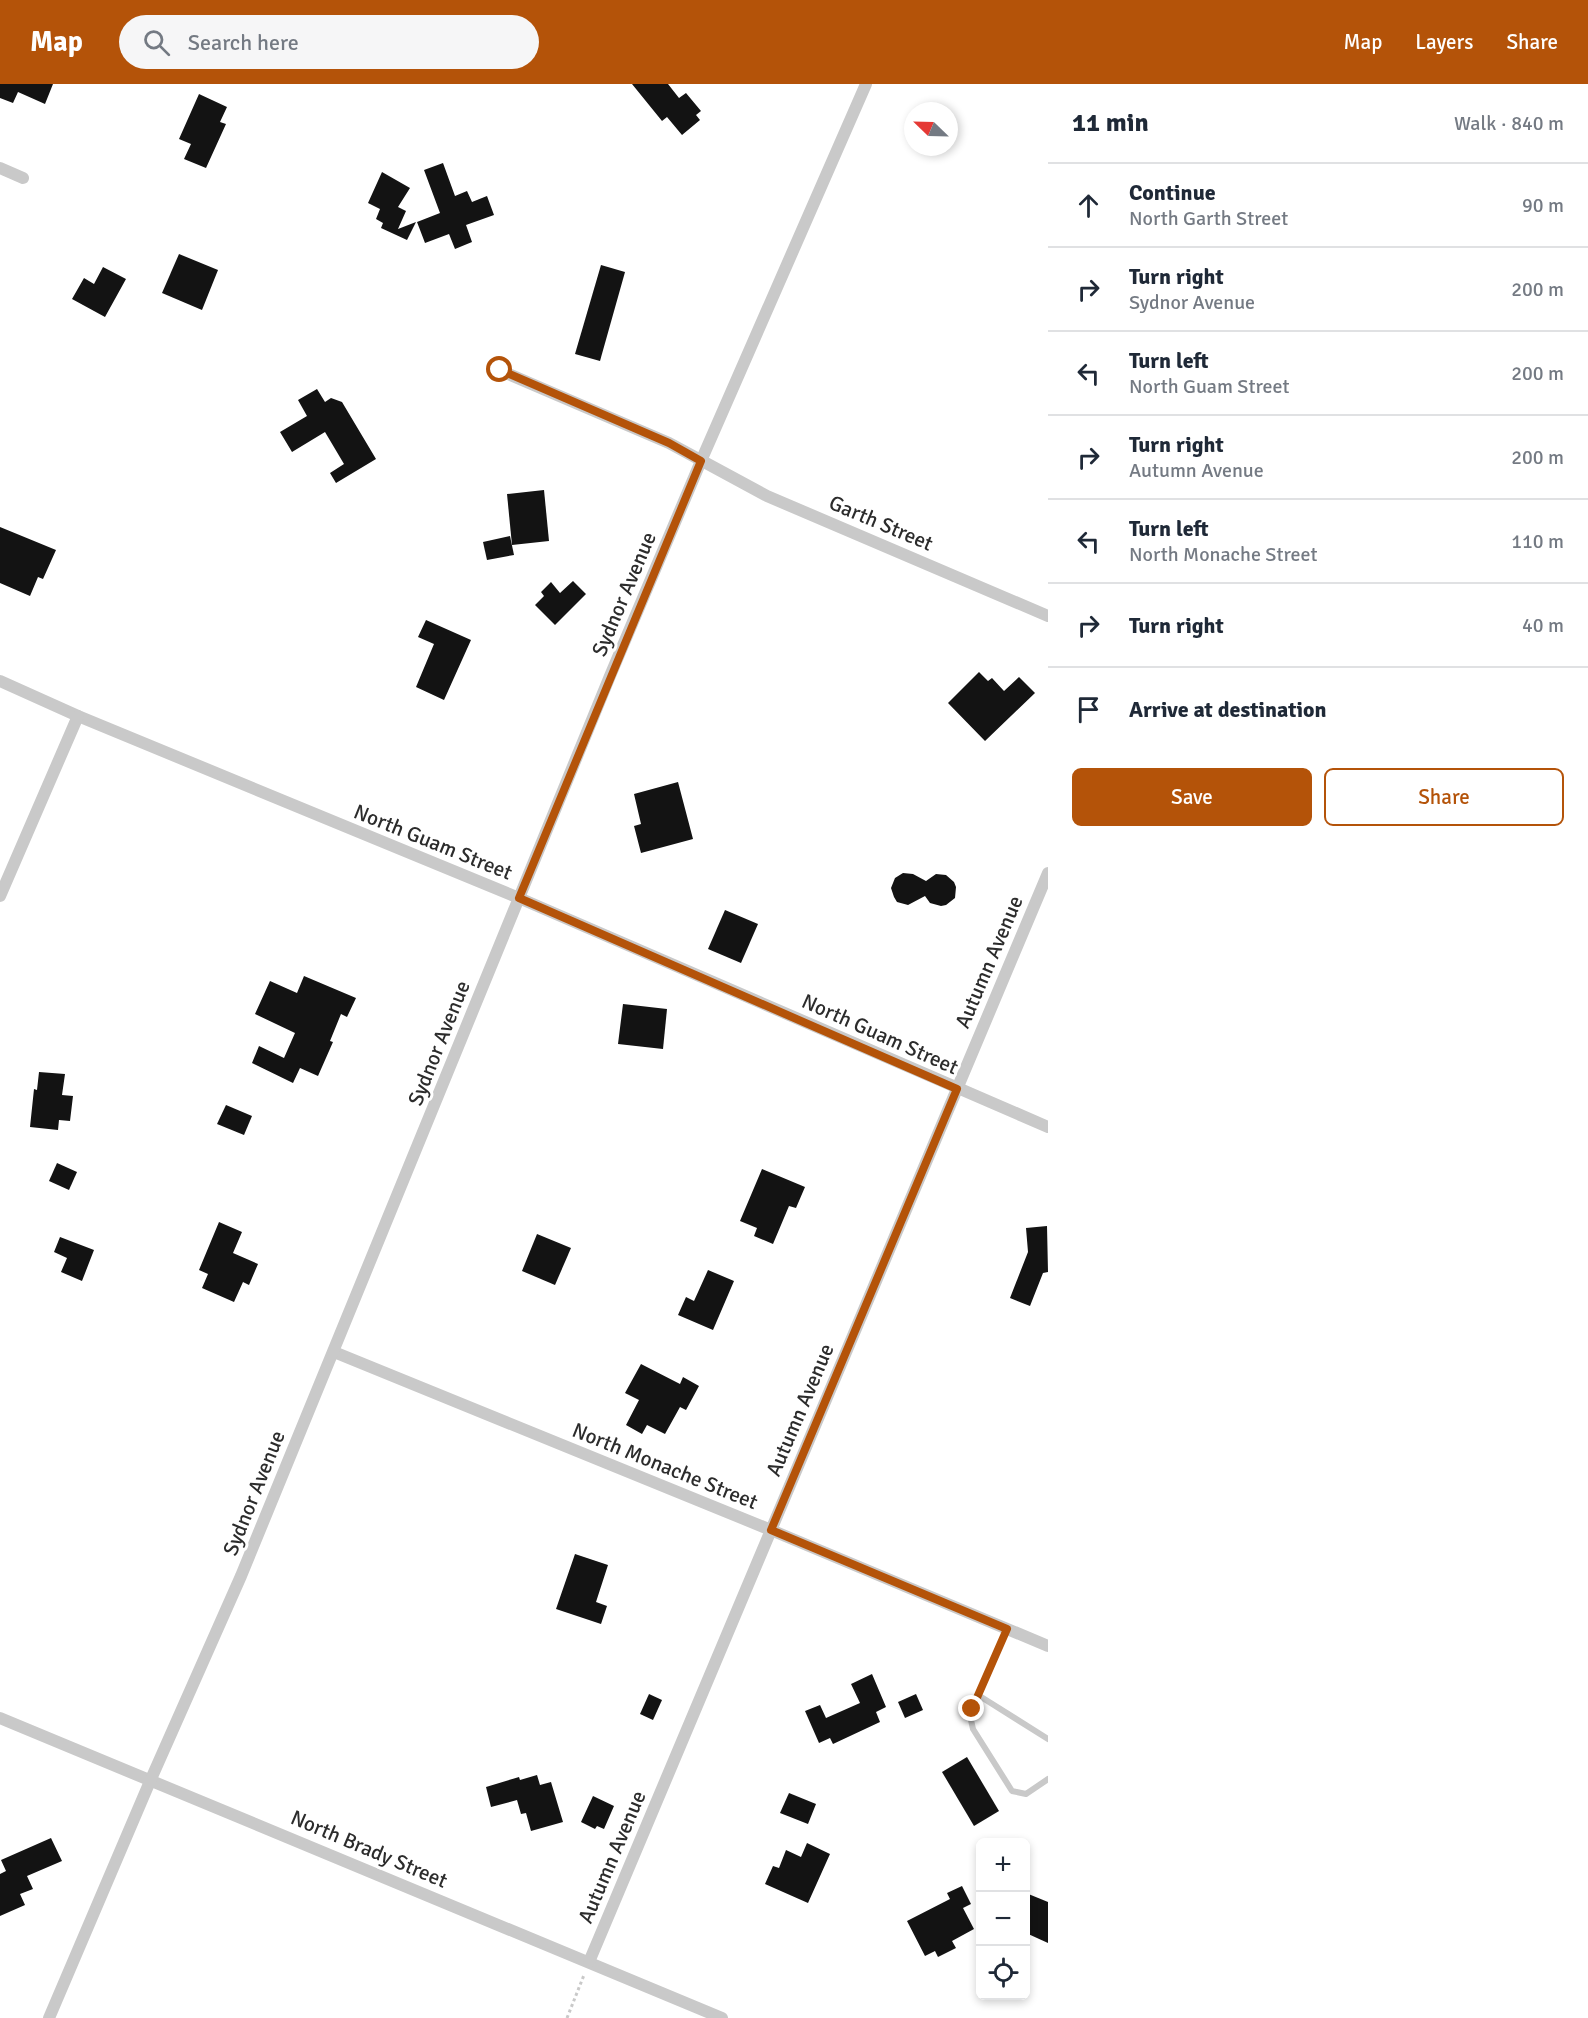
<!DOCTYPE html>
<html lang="en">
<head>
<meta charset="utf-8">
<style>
	body { margin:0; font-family:Signika,sans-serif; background:#f6f6f7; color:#1f2937 }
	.controls { position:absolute; right:18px; bottom:18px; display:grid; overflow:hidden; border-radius:9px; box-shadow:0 3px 9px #0003 }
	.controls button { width:54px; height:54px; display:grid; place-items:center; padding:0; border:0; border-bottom:2px solid #e0e1e3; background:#fff; color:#1f2937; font:30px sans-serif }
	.compass { position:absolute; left:904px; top:18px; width:54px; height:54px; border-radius:50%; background:#fff; box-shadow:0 3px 9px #0003; rotate:293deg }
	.stop { position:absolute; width:18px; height:18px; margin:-14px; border:4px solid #b45309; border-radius:50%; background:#fff }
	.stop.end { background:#b45309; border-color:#fff; box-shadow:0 2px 6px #0008 }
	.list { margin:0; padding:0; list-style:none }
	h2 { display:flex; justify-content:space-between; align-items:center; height:78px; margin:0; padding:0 24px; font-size:26px }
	h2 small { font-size:20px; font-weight:400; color:#747a83 }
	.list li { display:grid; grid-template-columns:39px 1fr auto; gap:18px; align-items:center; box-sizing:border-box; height:84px; padding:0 24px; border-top:2px solid #e0e1e3 }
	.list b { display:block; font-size:22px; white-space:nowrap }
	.list p { margin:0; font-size:20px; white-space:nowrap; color:#747a83 }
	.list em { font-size:20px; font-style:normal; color:#747a83 }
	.actions { display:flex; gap:12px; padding:18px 24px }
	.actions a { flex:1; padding:14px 0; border:2px solid #b45309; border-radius:9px; text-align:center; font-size:21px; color:#b45309 }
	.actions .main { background:#b45309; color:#fff }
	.icon { flex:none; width:33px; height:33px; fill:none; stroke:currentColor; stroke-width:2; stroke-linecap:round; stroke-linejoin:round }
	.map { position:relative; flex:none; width:1048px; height:1934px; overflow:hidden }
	header { display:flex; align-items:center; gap:36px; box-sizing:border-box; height:84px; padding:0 30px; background:#b45309; color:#fff }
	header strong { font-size:28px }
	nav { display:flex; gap:33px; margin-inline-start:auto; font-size:21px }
	.search { width:420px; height:54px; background:#f6f6f7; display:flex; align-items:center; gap:15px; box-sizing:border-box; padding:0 21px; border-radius:33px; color:#747a83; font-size:22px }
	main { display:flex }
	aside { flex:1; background:#fff }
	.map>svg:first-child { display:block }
</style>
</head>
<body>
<header>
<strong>Map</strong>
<div class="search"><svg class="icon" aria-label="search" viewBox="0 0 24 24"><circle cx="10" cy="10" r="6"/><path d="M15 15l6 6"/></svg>Search here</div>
<nav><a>Map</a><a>Layers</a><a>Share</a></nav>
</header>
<main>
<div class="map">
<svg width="1048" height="1934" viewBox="0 0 1048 1934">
	<rect width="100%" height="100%" fill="#fff"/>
	<!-- building -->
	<g fill="#131313">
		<polygon points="0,0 53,0 45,20 18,8 13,19 0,14"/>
		<polygon points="632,0 668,0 679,14 686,9 701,27 696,31 700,36 682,51 667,33 662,37"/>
		<polygon points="199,10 227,23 220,38 226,40 206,84 184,75 191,60 179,55"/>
		<polygon points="443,79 455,112 467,107 472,118 487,112 494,131 466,141 472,158 455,165 449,150 425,159 417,138 440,129 424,86"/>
		<polygon points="382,88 410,104 398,123 406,127 398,145 416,138 407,156 381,144 383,139 376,135 380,125 368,119"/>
		<polygon points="179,170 218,186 202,226 162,209"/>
		<polygon points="601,181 625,188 600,277 575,270"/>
		<polygon points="103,183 126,195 105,233 72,215 84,194 94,200"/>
		<polygon points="317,305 325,318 331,314 342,318 376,375 336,399 330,389 344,380 325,348 292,368 280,348 307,332 298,316"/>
		<polygon points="544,406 549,457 512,461 507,410"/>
		<polygon points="0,443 56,466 43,495 38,493 30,512 0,499"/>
		<polygon points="510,452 514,471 487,476 483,458"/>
		<polygon points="573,497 586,510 555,541 535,521 544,512 541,508 551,498 560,509"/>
		<polygon points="426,536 471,556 444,616 416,603 434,560 418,553"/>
		<polygon points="979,588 988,597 992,594 1004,607 1019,593 1035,609 985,657 948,619"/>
		<polygon points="678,698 693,755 641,769 634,742 641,740 634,710"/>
		<polygon points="903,789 913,790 926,797 936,790 946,791 954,798 956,803 955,814 946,821 941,822 930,819 925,812 908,821 897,818 894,813 891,804 895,794"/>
		<polygon points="725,826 758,840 741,879 708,865"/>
		<polygon points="304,892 356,914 347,933 341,930 330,957 333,958 318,992 300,984 293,999 252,979 259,962 284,974 295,949 255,930 270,897 297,909"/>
		<polygon points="623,920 667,925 663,965 618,960"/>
		<polygon points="39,988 65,990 62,1011 73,1012 70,1037 59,1036 58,1046 30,1043 34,1005 37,1006"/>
		<polygon points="226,1021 252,1032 244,1051 217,1040"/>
		<polygon points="57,1079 77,1088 69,1106 49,1097"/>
		<polygon points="762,1085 805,1103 796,1124 789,1122 773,1160 754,1152 757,1144 740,1137"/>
		<polygon points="219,1138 242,1148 233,1169 258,1180 249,1201 243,1198 234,1218 202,1204 208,1190 199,1186"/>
		<polygon points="1047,1142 1048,1188 1043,1189 1030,1222 1010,1214 1028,1168 1026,1144"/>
		<polygon points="537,1150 571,1164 555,1201 522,1187"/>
		<polygon points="60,1153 94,1166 82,1197 61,1188 67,1174 54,1168"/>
		<polygon points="708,1186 734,1197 713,1246 678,1231 686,1213 694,1217"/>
		<polygon points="641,1280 680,1300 683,1293 699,1302 686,1326 680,1323 665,1350 647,1341 642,1350 626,1341 639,1316 625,1309"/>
		<polygon points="575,1470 608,1481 596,1518 607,1522 601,1540 556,1525"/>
		<polygon points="872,1590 886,1623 876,1628 880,1638 833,1660 830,1654 819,1659 805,1627 820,1621 826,1634 860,1619 851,1600"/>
		<polygon points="649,1610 662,1616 653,1636 640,1630"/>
		<polygon points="916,1610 923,1626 905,1634 898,1618"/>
		<polygon points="967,1673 999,1727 974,1742 942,1688"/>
		<polygon points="537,1691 540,1701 551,1698 563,1738 531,1747 526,1729 521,1730 517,1716 491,1723 486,1703 519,1693 520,1696"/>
		<polygon points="789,1709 816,1720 808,1740 780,1729"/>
		<polygon points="593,1712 614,1722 604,1745 597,1742 595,1745 581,1738"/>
		<polygon points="51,1754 62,1777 27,1792 33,1805 20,1810 25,1821 0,1832 0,1790 6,1787 1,1776"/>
		<polygon points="807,1759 830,1770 808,1819 765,1800 773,1782 779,1784 786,1766 801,1773"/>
		<polygon points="962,1802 971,1820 963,1824 974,1845 952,1857 956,1864 938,1873 935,1867 925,1872 907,1837 950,1815 947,1809"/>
		<polygon points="1026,1809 1048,1818 1048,1859 1026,1849"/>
	</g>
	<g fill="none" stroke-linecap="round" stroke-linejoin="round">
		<!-- path -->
		<polyline stroke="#c9c9c9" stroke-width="3" stroke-dasharray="3 3" stroke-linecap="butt" points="567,1934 584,1891"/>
		<!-- service -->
		<g stroke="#c9c9c9" stroke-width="6">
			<polyline points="1007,1545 972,1625 971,1636 973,1645 1012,1707 1026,1710 1048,1695"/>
			<polyline points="978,1611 1048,1655"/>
		</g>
		<!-- minor -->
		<g stroke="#c9c9c9" stroke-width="12">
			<polyline points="0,84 23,94"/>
			<polyline points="499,286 669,359 767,412 1048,532"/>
			<polyline points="0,597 78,632 519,814 1048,1043"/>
			<polyline points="0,812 78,632"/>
			<polyline points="334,1268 771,1446 1048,1562"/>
			<polyline points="0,1634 722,1934"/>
			<polyline points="589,1878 1048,789"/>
			<polyline points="49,1934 151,1695 241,1492 610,592 701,377 866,0"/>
		</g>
	</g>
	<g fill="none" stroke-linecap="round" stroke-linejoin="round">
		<!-- route -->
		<polyline stroke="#b45309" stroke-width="8" points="500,286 669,359 701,377 519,814 957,1005 771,1446 1007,1545 972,1625"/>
	</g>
	<g text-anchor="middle" stroke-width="6" stroke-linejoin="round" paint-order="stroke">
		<!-- street labels -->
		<g font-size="21" fill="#2c2c2c" stroke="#fff">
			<text transform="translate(881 439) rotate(23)" y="7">Garth Street</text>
			<text transform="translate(624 510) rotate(-67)" y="7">Sydnor Avenue</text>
			<text transform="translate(433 758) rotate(22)" y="7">North Guam Street</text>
			<text transform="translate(989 878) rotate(-67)" y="7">Autumn Avenue</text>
			<text transform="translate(880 950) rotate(24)" y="7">North Guam Street</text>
			<text transform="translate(439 959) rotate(-68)" y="7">Sydnor Avenue</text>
			<text transform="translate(800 1326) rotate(-67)" y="7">Autumn Avenue</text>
			<text transform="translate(665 1382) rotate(22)" y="7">North Monache Street</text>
			<text transform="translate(254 1409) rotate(-68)" y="7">Sydnor Avenue</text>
			<text transform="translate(369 1765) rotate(23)" y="7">North Brady Street</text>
			<text transform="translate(612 1773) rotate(-67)" y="7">Autumn Avenue</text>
		</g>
	</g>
</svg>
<div class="controls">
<button>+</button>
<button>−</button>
<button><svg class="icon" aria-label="locate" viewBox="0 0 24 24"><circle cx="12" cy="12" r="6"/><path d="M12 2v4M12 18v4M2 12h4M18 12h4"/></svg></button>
</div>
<svg class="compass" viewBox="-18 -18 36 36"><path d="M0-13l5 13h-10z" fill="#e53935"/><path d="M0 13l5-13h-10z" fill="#747a83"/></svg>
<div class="stop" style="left:500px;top:286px"></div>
<div class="stop end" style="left:972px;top:1625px"></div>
</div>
<aside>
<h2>11 min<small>Walk · 840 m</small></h2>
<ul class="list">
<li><svg class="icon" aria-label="ahead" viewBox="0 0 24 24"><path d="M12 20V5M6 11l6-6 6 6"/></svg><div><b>Continue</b><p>North Garth Street</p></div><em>90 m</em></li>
<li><svg class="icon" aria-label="right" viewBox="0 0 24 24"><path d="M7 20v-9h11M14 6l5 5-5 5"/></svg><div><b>Turn right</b><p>Sydnor Avenue</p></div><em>200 m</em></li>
<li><svg class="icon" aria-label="left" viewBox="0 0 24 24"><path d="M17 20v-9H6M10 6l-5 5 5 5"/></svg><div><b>Turn left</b><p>North Guam Street</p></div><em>200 m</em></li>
<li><svg class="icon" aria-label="right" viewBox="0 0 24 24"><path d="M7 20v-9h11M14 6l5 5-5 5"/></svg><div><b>Turn right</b><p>Autumn Avenue</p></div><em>200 m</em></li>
<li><svg class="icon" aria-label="left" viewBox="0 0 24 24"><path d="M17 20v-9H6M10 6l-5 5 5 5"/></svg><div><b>Turn left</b><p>North Monache Street</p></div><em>110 m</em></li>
<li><svg class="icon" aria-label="right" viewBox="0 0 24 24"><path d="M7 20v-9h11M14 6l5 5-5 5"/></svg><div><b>Turn right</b></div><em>40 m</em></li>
<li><svg class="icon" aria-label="arrive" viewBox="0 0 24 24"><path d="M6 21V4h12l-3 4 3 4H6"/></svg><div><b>Arrive at destination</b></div></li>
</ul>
<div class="actions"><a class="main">Save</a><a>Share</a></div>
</aside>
</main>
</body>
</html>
